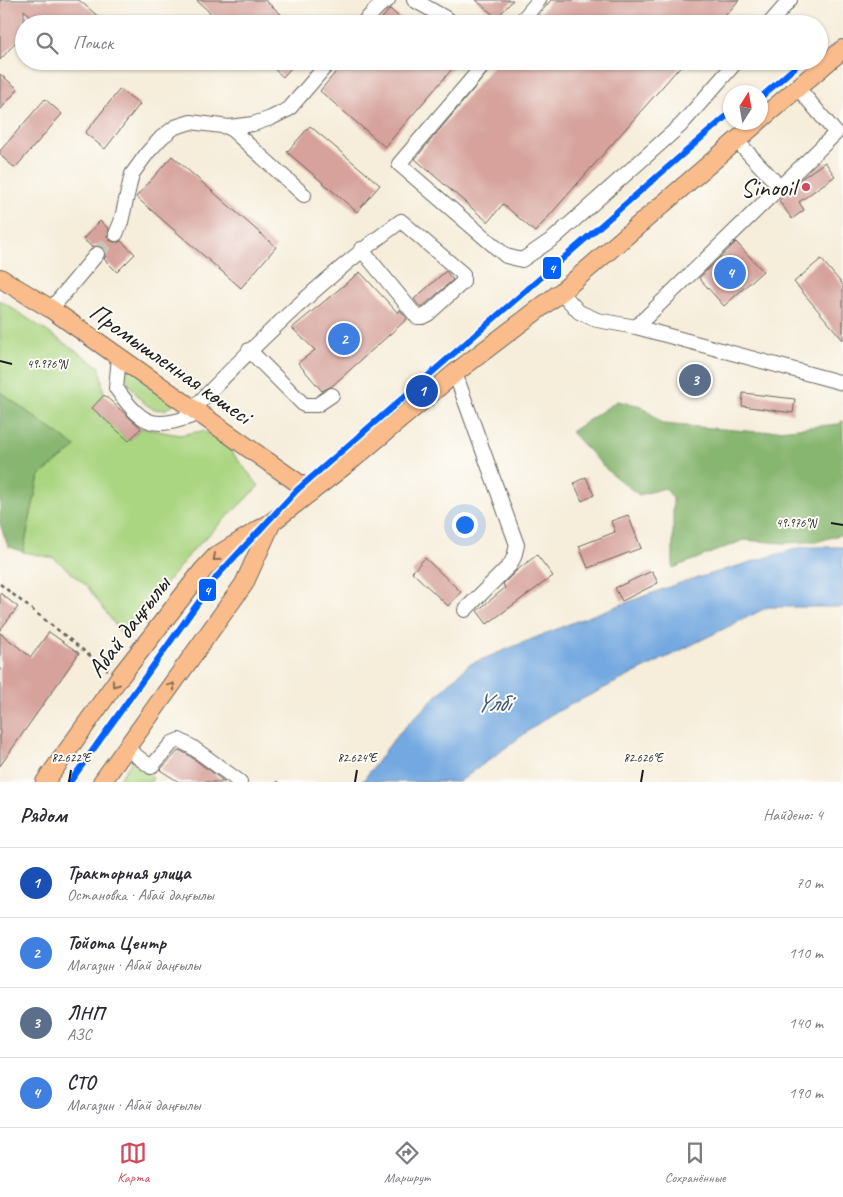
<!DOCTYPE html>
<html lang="ru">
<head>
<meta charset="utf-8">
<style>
	body { margin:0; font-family:Caveat,sans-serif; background:#f2f2f3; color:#2b2b33 }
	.compass { position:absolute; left:723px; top:85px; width:45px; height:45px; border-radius:50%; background:#fff; box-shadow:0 1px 4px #0004; rotate:11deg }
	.you { position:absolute; left:464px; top:524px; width:18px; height:18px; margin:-12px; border:4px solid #fff; border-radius:50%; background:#1a73e8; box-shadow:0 0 0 8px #1a73e833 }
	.badge { display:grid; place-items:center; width:32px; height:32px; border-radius:50%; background:#d1495b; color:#fff; font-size:16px; font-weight:700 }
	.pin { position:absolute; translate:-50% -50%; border:2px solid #fff; box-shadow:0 1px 5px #0006 }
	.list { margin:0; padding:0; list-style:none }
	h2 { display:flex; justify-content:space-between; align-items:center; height:65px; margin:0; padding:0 20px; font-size:21px }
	h2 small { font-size:16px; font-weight:400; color:#7c7c81 }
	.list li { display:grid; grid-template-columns:32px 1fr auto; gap:15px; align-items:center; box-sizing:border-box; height:70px; padding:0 20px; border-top:1px solid #e1e1e2 }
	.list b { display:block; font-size:19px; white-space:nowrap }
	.list p { margin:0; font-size:16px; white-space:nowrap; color:#7c7c81 }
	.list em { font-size:16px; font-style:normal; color:#7c7c81 }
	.icon { flex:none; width:28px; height:28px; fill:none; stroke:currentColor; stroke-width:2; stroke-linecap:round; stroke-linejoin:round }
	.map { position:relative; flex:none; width:843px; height:782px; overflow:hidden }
	.search { position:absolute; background:#fff; box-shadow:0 1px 4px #0004; left:15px; right:15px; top:15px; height:55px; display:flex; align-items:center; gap:12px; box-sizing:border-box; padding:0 18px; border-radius:28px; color:#7c7c81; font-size:19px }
	.sheet { height:345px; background:#fff }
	nav { display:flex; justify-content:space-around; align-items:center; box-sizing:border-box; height:70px; border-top:1px solid #e1e1e2; background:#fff; font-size:14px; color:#7c7c81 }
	nav a { display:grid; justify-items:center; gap:2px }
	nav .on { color:#d1495b }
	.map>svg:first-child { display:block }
</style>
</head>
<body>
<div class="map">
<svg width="843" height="782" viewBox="0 0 843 782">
	<rect width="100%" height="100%" fill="#fdfcf7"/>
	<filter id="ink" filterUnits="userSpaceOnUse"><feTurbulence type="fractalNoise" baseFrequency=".02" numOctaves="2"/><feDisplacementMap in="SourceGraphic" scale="10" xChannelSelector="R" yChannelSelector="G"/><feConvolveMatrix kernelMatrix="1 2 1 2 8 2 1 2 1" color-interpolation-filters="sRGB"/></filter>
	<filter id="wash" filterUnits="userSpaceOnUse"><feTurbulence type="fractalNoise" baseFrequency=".0096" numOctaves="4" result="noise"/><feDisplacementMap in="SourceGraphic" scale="20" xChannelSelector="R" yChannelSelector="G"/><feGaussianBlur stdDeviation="1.12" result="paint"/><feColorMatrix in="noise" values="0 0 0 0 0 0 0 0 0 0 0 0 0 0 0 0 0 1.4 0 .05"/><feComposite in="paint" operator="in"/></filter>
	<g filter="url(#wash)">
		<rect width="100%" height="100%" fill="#f6edda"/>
		<!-- green -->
		<g fill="#aad581" stroke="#63784e">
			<polygon points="0,300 100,367 104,395 93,408 129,441 141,428 180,435 202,431 222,440 259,486 194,549 123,636 87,586 54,558 23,552 39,476 75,447 0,392"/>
			<path d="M128 363 179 400C175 403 171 407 166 409 146 414 134 391 125 377Z"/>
			<polygon points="132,761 153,778 151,782 117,782"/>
		</g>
		<!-- forest -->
		<g fill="#87b66f" stroke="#526946">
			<polygon points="0,392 76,447 39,476 23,552 8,546 0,524"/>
			<polygon points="617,401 642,406 663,424 758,432 839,424 843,420 843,534 816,542 783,543 744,540 673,568 673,498 665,488 639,495 609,472 571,432"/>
		</g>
		<!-- water -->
		<polygon fill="#73a8e0" stroke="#48627e" points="802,547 843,547 843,607 768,607 550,715 459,782 362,782 398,734 468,665 574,622 677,584"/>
		<g id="blocks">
			<!-- building -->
			<g fill="#d6a29b">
				<polygon points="0,0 79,0 107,24 40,24 24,10 24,33 0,60"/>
				<polygon points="196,0 265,0 292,24 223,24"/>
				<polygon points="476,0 513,0 497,18"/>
				<polygon points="551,0 739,0 718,24 531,24"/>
				<polygon points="390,9 407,24 377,24"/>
				<polygon points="265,61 297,61 283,77"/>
				<polygon points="345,61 459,61 385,147 320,91"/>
				<polygon points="497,61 685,61 535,232 503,204 488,222 415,159"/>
				<polygon points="0,74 18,89 0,110"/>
				<polygon points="120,89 140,104 105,149 85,133"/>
				<polygon points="45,99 62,114 15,168 0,155 0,151"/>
				<polygon points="310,126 380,185 357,212 287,152"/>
				<polygon points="172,156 276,247 241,288 136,197"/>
				<polygon points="825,162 835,176 799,202 804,210 792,219 779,201 799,180"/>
				<polygon points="100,221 109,229 107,235 109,240 117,243 121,241 135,254 117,272 104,259 106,255 103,248 98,245 92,247 83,239"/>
				<polygon points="736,242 763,271 724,306 699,278"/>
				<polygon points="821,259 843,285 843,340 794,282"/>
				<polygon points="446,271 453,280 421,308 414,299"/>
				<polygon points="360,272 398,313 400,310 407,319 332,386 322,391 298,363 315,350 292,328"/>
				<polygon points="743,393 795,399 793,413 742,406"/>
				<polygon points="104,395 141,428 129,441 92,408"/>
				<polygon points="586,477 594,495 582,501 574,483"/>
				<polygon points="628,515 641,548 588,568 579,546 615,532 611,521"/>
				<polygon points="537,555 553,576 487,624 477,611 505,588 503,584 517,570"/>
				<polygon points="425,558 461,592 448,606 412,572"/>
				<polygon points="652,571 658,583 622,601 615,588"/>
				<polygon points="0,593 18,607 0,630"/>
				<polygon points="49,632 79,653 0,766 0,633 31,657"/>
				<polygon points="179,750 187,754 225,782 179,782 160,770"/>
			</g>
		</g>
	</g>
	<g filter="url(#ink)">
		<use href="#blocks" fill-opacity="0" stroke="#68655e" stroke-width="1"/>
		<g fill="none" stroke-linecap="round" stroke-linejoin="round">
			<!-- minor-tunnel -->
			<polyline stroke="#cac3b4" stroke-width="14" stroke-dasharray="14 7" stroke-linecap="butt" points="97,254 116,234"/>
			<!-- minor casing -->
			<g stroke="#68655e" stroke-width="16">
				<g id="minor">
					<polyline points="414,0 449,20"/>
					<polyline points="362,24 379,6 388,0"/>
					<polyline points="519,24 539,0"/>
					<polyline points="769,24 790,0"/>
					<polyline points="487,61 399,164 506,256 522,260 554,238 681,125 737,61"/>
					<polyline points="229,127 304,195"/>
					<polyline points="780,187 836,133 798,88"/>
					<polyline points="116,234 121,222 132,174 148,152 162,137 175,127 191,122 229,127 253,124 271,118 289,109 330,61"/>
					<polyline points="561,292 579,312 597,320 636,327 843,383"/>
					<polyline points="51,309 97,254"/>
					<polyline points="636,327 780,187 737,141"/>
					<polyline points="249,350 304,405 317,405 332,395"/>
					<path d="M119 357 116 388C144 427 153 430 198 414"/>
					<polyline points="455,373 517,545 514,557 510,565 465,610"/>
					<path d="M193 409C257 342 325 276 401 221L463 274V282L428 314 422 317H417L361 249"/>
					<polyline points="126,748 151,767 172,743 179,740 192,747 240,782"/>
				</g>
			</g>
			<!-- major casing -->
			<g stroke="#68655e" stroke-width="20">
				<g id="major">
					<polyline points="760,120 843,49"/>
					<polyline points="0,278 51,309 311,492"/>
					<polyline points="45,782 119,678 203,570 216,556 272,522 353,459 455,373 561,292 758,122"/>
					<polyline points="102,782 244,584 272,522"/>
				</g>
			</g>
			<!-- path -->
			<g stroke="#68655e" stroke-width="2.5" stroke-dasharray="4 4" stroke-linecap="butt">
				<polyline points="0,584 108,670"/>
				<polyline points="277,781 277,782"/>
			</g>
			<!-- minor -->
			<use href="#minor" stroke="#fff" stroke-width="14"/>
			<!-- major -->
			<use href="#major" stroke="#fabc8b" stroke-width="18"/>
			<!-- tram-1 casing -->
			<g stroke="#fdfcf7" stroke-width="10">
				<g id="tram-1">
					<polyline points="760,98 802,61"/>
					<polyline points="70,782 218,575 297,490 730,113"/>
				</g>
			</g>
			<!-- tram-1 -->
			<use href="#tram-1" stroke="#0061ff" stroke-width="6"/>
		</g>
		<!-- one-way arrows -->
		<defs><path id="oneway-chevron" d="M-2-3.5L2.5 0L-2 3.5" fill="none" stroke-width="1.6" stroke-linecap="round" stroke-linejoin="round" transform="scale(1.25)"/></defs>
		<g stroke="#8b6c54">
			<use href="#oneway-chevron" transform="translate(216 558) rotate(140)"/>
			<use href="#oneway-chevron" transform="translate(115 684) rotate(126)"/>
			<use href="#oneway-chevron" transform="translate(172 686) rotate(-54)"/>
		</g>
	</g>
	<!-- ticks -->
	<path fill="none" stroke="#1c1c1c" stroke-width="2" d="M0 361 12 364M831 523 843 525M69 782 71 770M355 782 357 770M641 782 643 770"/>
	<!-- markers -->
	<circle fill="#d1495b" stroke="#fdfcf7" stroke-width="2" cx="806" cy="187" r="5"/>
	<g text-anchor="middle" stroke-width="4" stroke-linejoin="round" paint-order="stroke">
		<!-- poi labels -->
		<g font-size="25" fill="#1c1c1c" stroke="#fdfcf7" text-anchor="end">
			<text x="796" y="196">Sinooil</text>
		</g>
		<!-- street labels -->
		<g font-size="25" fill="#1c1c1c" stroke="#fdfcf7">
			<text transform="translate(171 363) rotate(35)" y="9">Промышленная көшесі</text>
			<text transform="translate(128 626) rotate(-53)" y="9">Абай даңғылы</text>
		</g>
		<!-- water labels -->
		<g font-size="26" font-style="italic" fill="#435b74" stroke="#fdfcf7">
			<text x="493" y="711">Үлбі</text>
		</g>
	</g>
	<g font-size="12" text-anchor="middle" fill="#1c1c1c" stroke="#fdfcf7" stroke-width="4" stroke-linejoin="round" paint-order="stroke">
		<text x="47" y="368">49.976°N</text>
		<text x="796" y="527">49.976°N</text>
		<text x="71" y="762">82.622°E</text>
		<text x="357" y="762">82.624°E</text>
		<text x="643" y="762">82.626°E</text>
	</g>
	<g stroke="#fdfcf7" stroke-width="2">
		<rect x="542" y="256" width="20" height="24" rx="5" fill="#0061ff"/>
		<rect x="198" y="578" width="19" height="24" rx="5" fill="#0061ff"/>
	</g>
	<g font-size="14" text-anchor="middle" font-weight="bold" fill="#fff">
		<text x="552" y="273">4</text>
		<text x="207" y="595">4</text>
	</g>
</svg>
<svg class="compass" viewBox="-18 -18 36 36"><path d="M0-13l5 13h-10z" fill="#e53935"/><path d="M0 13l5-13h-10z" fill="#7c7c81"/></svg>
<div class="you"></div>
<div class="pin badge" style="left:422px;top:391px;background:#1a4fb4">1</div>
<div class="pin badge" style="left:344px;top:339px;background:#3f7fe0">2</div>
<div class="pin badge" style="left:695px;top:380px;background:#5c6f8a">3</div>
<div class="pin badge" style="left:730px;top:273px;background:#3f7fe0">4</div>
<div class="search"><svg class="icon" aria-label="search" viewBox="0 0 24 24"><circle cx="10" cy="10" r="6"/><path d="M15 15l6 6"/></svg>Поиск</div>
</div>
<section class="sheet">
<h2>Рядом<small>Найдено: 4</small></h2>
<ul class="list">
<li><span class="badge" style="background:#1a4fb4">1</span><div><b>Тракторная улица</b><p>Остановка · Абай даңғылы</p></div><em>70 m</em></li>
<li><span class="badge" style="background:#3f7fe0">2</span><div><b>Тойота Центр</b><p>Магазин · Абай даңғылы</p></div><em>110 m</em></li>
<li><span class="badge" style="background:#5c6f8a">3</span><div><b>ЛНП</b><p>АЗС</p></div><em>140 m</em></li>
<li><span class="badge" style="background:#3f7fe0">4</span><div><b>СТО</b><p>Магазин · Абай даңғылы</p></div><em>190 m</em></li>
</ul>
</section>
<nav>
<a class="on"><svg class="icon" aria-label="map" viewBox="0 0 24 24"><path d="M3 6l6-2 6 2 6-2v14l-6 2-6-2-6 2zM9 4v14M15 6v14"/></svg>Карта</a>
<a><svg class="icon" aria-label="directions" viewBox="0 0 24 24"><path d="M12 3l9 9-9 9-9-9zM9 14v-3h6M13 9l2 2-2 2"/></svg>Маршрут</a>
<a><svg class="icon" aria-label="saved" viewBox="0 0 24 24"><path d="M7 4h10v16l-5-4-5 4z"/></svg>Сохранённые</a>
</nav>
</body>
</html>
